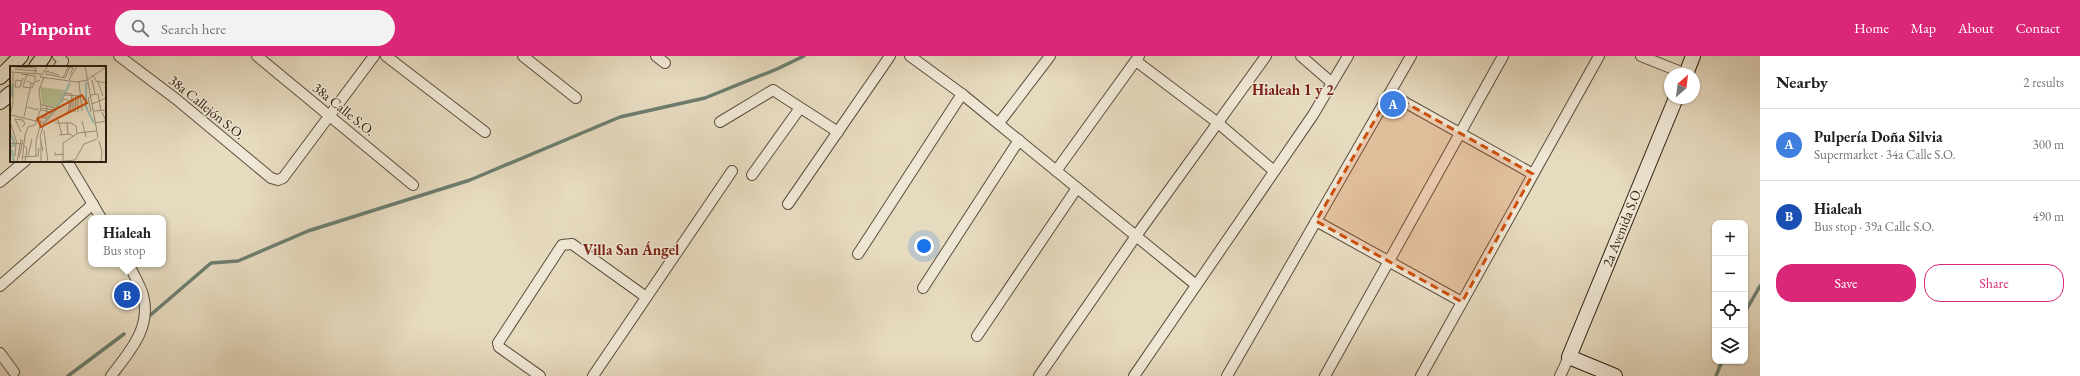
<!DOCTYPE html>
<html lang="en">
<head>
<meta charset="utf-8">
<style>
	body { margin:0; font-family:"EB Garamond",serif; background:#f2f2f2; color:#202124 }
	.controls { position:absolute; right:12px; bottom:12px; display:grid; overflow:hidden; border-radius:8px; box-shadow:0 1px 3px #0004 }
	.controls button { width:36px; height:36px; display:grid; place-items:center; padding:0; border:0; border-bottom:1px solid #e0e0e0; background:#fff; color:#202124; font:20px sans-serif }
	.compass { position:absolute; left:1664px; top:12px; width:36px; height:36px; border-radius:50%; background:#fff; box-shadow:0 1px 3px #0004; rotate:28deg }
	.you { position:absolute; left:924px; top:190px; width:14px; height:14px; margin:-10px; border:3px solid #fff; border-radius:50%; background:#1a73e8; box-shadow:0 0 0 6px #1a73e833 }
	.badge { display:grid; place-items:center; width:26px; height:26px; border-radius:50%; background:#db2777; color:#fff; font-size:13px; font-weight:700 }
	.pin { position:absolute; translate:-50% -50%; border:2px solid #fff; box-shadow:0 1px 4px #0006 }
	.popup { position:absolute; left:88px; top:159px; width:78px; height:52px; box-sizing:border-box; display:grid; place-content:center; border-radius:8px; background:#fff; filter:drop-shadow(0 1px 3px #0005); font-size:13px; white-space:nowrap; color:#757577 }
	.popup b { font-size:15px; color:#202124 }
	.popup::after { content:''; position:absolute; left:50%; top:100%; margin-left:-8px; border:8px solid transparent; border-top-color:#fff }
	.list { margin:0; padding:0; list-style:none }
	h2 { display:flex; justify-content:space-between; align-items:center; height:52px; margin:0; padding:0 16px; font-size:17px }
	h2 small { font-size:13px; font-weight:400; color:#757577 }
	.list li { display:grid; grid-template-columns:26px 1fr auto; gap:12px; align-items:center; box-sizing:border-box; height:72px; padding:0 16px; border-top:1px solid #e0e0e0 }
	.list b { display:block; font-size:15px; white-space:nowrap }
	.list p { margin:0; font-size:13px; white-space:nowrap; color:#757577 }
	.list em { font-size:13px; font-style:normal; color:#757577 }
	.actions { display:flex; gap:8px; padding:12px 16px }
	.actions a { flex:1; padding:9px 0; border:1px solid #db2777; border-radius:16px; text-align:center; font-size:14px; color:#db2777 }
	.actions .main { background:#db2777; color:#fff }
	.icon { flex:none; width:22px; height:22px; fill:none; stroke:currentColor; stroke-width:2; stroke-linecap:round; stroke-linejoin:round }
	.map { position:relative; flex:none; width:1760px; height:320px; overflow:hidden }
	header { display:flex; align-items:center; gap:24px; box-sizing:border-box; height:56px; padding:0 20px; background:#db2777; color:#fff }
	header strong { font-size:19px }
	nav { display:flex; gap:22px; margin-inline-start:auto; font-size:14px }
	.search { width:280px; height:36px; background:#f2f2f2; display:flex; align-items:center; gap:10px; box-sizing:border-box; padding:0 14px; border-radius:22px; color:#757577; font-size:15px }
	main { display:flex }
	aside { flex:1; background:#fff }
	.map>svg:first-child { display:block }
</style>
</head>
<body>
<header>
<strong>Pinpoint</strong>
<div class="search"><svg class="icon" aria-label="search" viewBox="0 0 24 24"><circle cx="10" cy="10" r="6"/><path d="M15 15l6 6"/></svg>Search here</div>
<nav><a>Home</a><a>Map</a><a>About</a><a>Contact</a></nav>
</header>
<main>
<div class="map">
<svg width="1760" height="320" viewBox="0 0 1760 320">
	<rect width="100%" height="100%" fill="#e6dabf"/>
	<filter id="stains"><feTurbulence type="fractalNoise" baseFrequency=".005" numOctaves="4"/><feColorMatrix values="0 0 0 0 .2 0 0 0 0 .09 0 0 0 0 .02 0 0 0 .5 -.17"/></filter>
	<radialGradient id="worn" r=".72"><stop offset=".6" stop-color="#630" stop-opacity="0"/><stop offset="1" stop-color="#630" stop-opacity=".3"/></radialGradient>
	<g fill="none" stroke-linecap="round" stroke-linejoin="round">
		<!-- stream -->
		<g stroke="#6c7d6f" stroke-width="3.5">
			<polyline points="1745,256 1760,230"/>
			<polyline points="147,262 211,207 238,205 308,175 470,124 620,61 705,42 777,13 804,0"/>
			<polyline points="68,320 124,278"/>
			<polyline points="1716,320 1722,305"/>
		</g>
		<!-- street casing -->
		<g stroke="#5a4e3c" stroke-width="12">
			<g id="street">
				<polyline points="58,0 63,5 59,11"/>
				<polyline points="119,0 176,43 271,122 278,124 283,122 374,0"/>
				<polyline points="257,0 413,129"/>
				<polyline points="386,0 485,76"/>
				<polyline points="523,0 576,42"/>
				<polyline points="656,0 665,7"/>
				<polyline points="910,0 962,38 1196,229"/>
				<polyline points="1301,0 1332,27"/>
				<polyline points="1641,0 1686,18"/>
				<polyline points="1136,5 1218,67 1274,115"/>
				<polyline points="1390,38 1533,118"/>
				<polyline points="720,66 773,34 838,76"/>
				<polyline points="999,67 1050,0"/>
				<polyline points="67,105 101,162"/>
				<polyline points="1056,115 1139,0"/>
				<polyline points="752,119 800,52"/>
				<polyline points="0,126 25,105"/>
				<polyline points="788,148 890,0"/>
				<polyline points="1316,165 1462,246"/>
				<polyline points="858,198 962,38"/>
				<polyline points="0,230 93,148"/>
				<polyline points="923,232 1019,84"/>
				<polyline points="977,280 1077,132"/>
				<polyline points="0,297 14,316"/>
				<path d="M111 320C129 296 152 272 143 239 140 229 133 218 129 208"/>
				<polyline points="540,320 499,291 498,287 562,189 572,188 646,241"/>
				<polyline points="593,320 732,115"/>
				<polyline points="1039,320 1136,180 1266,0"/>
				<polyline points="1134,320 1313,59 1348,0"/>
				<polyline points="1227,320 1411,0"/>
				<polyline points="1325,320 1503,0"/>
				<polyline points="1421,320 1599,0"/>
				<polyline points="1560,320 1569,301"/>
			</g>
		</g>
		<!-- secondary casing -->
		<g stroke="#2b1f10" stroke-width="16">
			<g id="secondary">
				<polyline points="36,11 44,0"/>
				<polyline points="1686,18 1693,0"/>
				<polyline points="0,21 21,0"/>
				<polyline points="0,46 11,37"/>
				<polyline points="1615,320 1569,301 1676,42"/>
			</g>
		</g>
		<!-- street -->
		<use href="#street" stroke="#efe7d5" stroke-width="10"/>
		<!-- secondary -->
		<use href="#secondary" stroke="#efe7d5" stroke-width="14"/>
	</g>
	<!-- marked area -->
	<path fill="#cc500d" fill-opacity="0.2" stroke="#cc500d" stroke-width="3" stroke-dasharray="8 5" stroke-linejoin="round" d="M1390 38 1533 118 1462 246 1316 165Z"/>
	<g text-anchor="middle" stroke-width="3" stroke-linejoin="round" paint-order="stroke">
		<!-- street labels -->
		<g font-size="14" fill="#2b1f10" stroke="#efe7d5">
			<text transform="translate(207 51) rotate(39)" y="5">38a Callejón S.O.</text>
			<text transform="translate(344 53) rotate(39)" y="5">38a Calle S.O.</text>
			<text transform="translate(1622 171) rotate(-68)" y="5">2a Avenida S.O.</text>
		</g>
		<!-- neighbourhood labels -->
		<g font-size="15" font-weight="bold" fill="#7a1f14" stroke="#efe7d5">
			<text x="1293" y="39">Hialeah 1 y 2</text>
			<text x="631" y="199">Villa San Ángel</text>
		</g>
	</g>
	<!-- overview -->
	<g transform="translate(10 10)">
		<rect width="96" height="96" fill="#e6dabf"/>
		<path d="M30 21 55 24 47 42 32 39Z" fill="#b7bf91"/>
		<path fill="none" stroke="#97bbae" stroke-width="2" d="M76 16V41L84 57M2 31V18M34 57 47 42 60 17M0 66 5 78 2 81M2 84 4 96"/>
		<path fill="none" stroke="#9b8f79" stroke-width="1" d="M38 0 30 11 67 16 77 14 96 1M54 0 63 2 60 9M75 0 83 44M4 1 26 2 25 7M5 3 27 5M36 5V8L55 12 60 1M36 5 49 9M0 6 31 8M11 8 25 10V15M83 9 86 15 96 17M53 12 58 1M59 14 67 0M82 14 85 28M12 15 6 14 5 21H10L13 12M17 15 24 18 22 22 13 21 17 8M69 16 72 45M88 16 93 30M55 27 62 28 60 47M54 29 71 30M80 29 88 28 91 45M80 31 78 32 81 46M52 37 53 33 62 35M82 38 96 32M31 39 45 42M17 41 27 44 28 42M31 42 44 44M83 43 88 72M30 44 42 46M84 45 96 44M63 46V31M65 46 66 30M68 46V30M58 47 60 35M1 49 26 55M0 51 3 35V8M14 51 21 18 30 14M29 51 36 52 37 41M28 53 34 58 30 71 33 85M44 54H48L52 69M72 55 76 71M0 56 7 77M57 56 58 68M45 57H61L66 60 67 67M85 57 96 55 92 46M34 65 38 96M11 66 5 53 13 54 15 58 12 61M0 67V77L13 78M49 69 60 68 64 71M89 75 92 86 91 96M31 76V96M14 80 17 82 15 96M45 86V89L54 88M5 90 6 77M18 90 22 73M26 90V75L31 56M13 91 28 90 29 82M0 92 1 77M9 92 13 74M53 95V77L68 67 86 65M7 96 11 73M12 96 15 69 18 61 25 59 31 42 29 24 34 11M45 96 65 94 74 78 87 73"/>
		<path fill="#cc500d" fill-opacity="0.15" stroke="#cc500d" stroke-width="2" d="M72 29 77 37 31 61 27 53Z"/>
		<rect width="96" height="96" fill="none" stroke="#2b1f10" stroke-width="2"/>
	</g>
	<rect width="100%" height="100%" filter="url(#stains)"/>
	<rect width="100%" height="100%" fill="url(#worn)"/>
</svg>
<div class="controls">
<button>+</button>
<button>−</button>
<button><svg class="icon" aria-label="locate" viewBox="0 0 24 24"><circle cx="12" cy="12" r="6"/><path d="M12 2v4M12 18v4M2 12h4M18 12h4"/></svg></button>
<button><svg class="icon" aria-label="layers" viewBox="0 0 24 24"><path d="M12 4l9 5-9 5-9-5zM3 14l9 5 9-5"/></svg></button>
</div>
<svg class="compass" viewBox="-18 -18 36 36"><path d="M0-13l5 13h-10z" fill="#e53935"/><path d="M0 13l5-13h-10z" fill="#757577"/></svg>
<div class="you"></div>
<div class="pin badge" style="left:1393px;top:48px;background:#3f7fe0">A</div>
<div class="pin badge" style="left:127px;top:239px;background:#1a4fb4">B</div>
<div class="popup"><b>Hialeah</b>Bus stop</div>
</div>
<aside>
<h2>Nearby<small>2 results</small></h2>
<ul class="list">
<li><span class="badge" style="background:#3f7fe0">A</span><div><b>Pulpería Doña Silvia</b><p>Supermarket · 34a Calle S.O.</p></div><em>300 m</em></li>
<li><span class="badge" style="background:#1a4fb4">B</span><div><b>Hialeah</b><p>Bus stop · 39a Calle S.O.</p></div><em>490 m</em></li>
</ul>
<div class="actions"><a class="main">Save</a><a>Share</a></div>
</aside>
</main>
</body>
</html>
